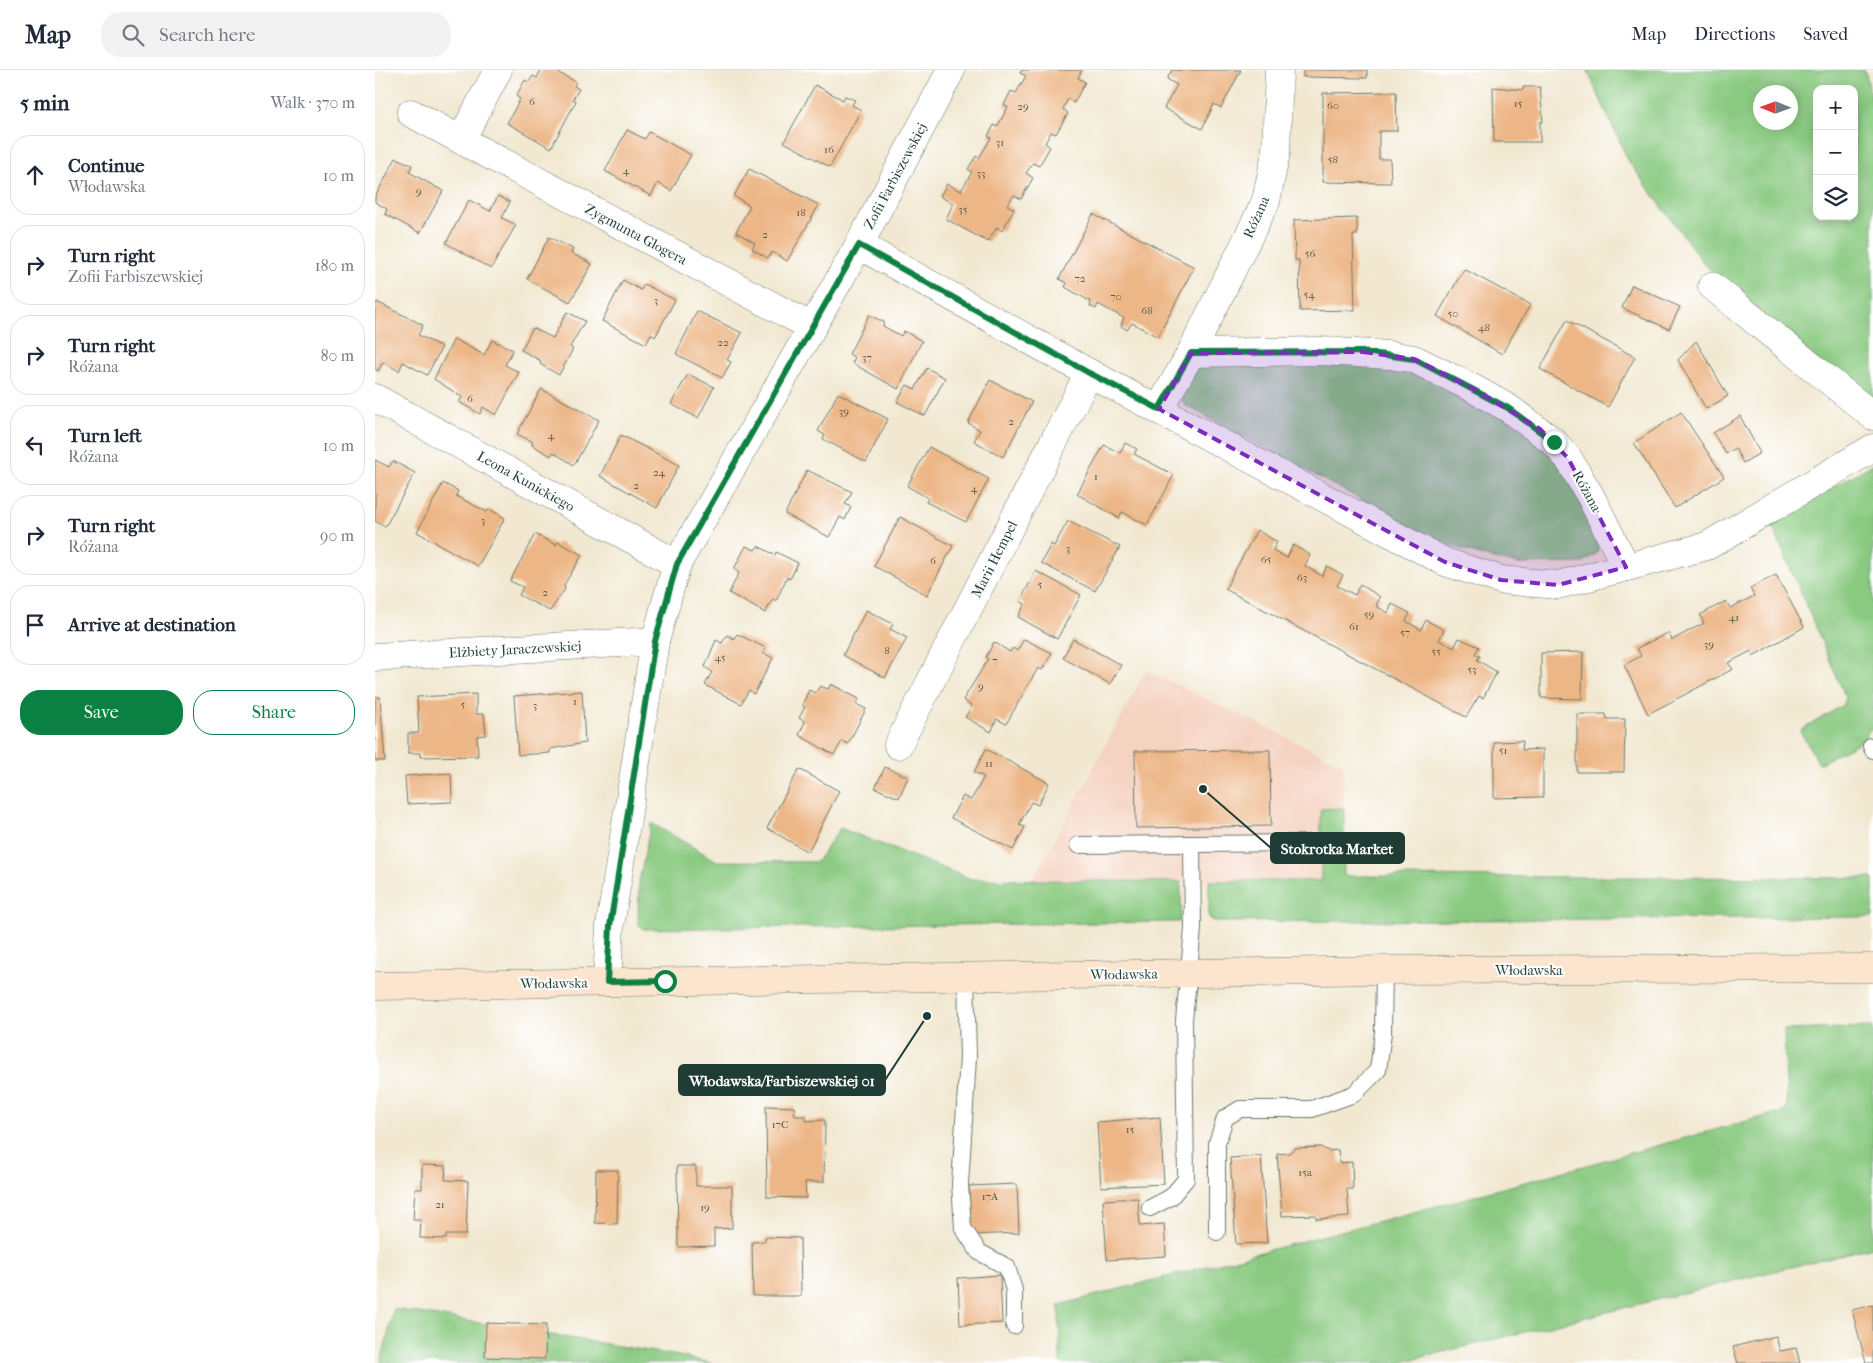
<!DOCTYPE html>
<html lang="en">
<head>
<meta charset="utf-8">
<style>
	body { margin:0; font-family:"IM FELL French Canon",serif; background:#f2f2f3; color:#1f2937 }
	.controls { position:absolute; right:15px; top:15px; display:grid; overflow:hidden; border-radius:10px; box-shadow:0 2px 12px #0003 }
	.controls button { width:45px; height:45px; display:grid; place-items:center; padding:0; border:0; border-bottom:1px solid #e0e1e3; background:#fff; color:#1f2937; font:25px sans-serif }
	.compass { position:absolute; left:1378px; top:15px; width:45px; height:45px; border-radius:50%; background:#fff; box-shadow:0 2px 12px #0003; rotate:271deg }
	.stop { position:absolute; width:15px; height:15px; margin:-11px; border:4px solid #0b8043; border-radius:50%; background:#fff }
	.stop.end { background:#0b8043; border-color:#fff; box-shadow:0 1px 5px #0008 }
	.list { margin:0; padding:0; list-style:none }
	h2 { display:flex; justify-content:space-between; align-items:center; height:65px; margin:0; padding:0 20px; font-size:21px }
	h2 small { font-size:16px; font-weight:400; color:#747a83 }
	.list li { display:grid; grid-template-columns:32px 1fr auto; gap:15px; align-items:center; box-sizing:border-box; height:80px; margin:0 10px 10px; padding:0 10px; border:1px solid #e0e1e3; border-radius:20px }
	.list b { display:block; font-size:19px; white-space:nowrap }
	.list p { margin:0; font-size:16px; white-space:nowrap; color:#747a83 }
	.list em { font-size:16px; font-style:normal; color:#747a83 }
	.actions { display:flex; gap:10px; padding:15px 20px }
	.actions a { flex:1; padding:11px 0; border:1px solid #0b8043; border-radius:20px; text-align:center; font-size:18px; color:#0b8043 }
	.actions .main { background:#0b8043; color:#fff }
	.icon { flex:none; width:28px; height:28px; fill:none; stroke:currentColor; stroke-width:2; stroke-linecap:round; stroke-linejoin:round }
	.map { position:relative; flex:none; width:1498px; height:1293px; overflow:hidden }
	header { display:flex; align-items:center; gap:30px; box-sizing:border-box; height:70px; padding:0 25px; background:#fff; border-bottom:1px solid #e0e1e3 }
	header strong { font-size:24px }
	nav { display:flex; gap:28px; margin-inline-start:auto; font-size:18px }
	.search { width:350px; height:45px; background:#f2f2f3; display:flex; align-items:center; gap:12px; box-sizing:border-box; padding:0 18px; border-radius:20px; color:#747a83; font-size:19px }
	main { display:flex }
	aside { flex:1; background:#fff }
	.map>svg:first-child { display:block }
</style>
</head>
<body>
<header>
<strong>Map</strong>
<div class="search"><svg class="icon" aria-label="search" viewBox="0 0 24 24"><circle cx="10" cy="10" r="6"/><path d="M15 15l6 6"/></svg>Search here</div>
<nav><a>Map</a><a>Directions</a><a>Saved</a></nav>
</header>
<main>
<aside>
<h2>5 min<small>Walk · 370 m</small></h2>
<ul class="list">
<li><svg class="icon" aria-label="ahead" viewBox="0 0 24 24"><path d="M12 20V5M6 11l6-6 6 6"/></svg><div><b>Continue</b><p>Włodawska</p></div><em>10 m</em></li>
<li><svg class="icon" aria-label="right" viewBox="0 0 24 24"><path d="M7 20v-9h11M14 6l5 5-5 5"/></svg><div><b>Turn right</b><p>Zofii Farbiszewskiej</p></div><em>180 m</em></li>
<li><svg class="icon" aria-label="right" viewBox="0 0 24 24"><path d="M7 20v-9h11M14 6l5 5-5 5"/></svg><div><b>Turn right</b><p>Różana</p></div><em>80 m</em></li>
<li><svg class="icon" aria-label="left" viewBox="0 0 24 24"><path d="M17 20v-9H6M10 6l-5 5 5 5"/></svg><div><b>Turn left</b><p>Różana</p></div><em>10 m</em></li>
<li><svg class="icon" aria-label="right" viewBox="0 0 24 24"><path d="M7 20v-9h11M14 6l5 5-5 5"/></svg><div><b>Turn right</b><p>Różana</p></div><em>90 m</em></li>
<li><svg class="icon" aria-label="arrive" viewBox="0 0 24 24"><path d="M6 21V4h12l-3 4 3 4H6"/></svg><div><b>Arrive at destination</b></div></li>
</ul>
<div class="actions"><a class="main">Save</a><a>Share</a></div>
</aside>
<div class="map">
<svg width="1498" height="1293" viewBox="0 0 1498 1293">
	<rect width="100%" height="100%" fill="#fff"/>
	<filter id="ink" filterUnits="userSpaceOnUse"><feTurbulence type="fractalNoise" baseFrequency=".02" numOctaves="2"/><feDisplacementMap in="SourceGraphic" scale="10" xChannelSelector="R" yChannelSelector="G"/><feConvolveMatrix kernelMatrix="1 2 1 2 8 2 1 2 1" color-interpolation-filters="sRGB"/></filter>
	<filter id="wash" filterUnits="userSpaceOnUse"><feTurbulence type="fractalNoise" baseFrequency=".0096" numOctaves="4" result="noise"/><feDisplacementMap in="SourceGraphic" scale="20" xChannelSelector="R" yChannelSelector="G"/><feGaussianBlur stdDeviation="1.12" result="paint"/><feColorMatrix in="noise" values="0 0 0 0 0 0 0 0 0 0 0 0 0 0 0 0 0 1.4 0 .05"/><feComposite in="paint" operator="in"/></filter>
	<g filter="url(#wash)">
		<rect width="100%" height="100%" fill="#f2e8d1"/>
		<!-- built -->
		<polygon fill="#f5d3c1" points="771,600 968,694 969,738 946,739 946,811 658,810"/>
		<!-- green -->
		<g fill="#89c980" stroke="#54835a" fill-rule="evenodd">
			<path d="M1212 0H1490L1498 34V337L1330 195 1254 92ZM1442 19H1479V146H1442ZM1386 22H1416V52H1386Z"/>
			<polygon points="831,292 1011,294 1051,306 1121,339 1179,384 1225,468 1222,483 1207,493 1144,494 1114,488 1080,477 1046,462 810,335 806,327 821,297"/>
			<polygon points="1498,394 1498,658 1494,660 1490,669 1444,694 1425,661 1468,635 1470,626 1396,453"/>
			<polygon points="969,738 969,806 1498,808 1498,847 841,852 834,848 834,811 946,811 946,739"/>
			<polygon points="276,753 342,791 442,792 465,758 596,809 806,812 806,844 804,852 268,859 263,854 264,812"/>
			<polygon points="1498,957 1498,1177 1023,1293 685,1293 684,1235 1077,1132 1412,1040 1409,960"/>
			<polygon points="19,1239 304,1286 336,1293 6,1293"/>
		</g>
		<g id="blocks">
			<!-- building -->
			<g fill="#edb686">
				<polygon points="166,0 178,0 201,12 199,16 204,19 198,29 201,31 176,78 132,53 145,29 141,26 150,10 154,12 158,6 162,8"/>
				<polygon points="647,0 707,0 703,8 710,12 699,33 693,29 688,39 693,43 681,64 676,62 670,73 675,77 664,96 658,93 651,103 658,108 646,129 639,125 632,135 639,139 627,161 622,157 613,172 571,149 578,134 565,126 572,114 586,121 597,102 593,99 601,86 604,88 616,68 613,66 619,55 622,57 633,37 629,35 636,21 641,23 651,6 645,3"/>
				<polygon points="797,0 866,0 846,38 839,34 827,59 789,38 802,15 792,9"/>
				<polygon points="928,0 992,0 992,8 928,7"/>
				<polygon points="440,15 468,30 470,26 480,30 477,35 486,40 455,97 409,72"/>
				<polygon points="1118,17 1148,20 1148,17 1165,17 1168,52 1165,52 1165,72 1119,72"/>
				<polygon points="1021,22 1022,61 1004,61 1004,89 1015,89 1016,113 948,112 948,23"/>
				<polygon points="252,60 270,69 274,62 316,85 296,121 283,113 276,126 230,101"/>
				<polygon points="21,88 37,95 34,102 68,121 45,163 10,144 12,139 0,132 0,127"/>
				<polygon points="374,99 444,135 412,191 397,182 393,188 377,179 380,173 361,162 375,136 359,126"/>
				<polygon points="123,126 135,132 127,148 141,155 116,199 71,173 94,130 115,141"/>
				<polygon points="718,144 819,197 783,267 757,253 752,260 746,256 749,248 723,234 721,239 715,236 716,232 690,217 692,213 684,209"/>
				<polygon points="982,148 982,165 978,165 980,240 925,241 924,190 920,190 919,150"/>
				<polygon points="174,167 198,179 196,183 217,194 195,232 152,209"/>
				<polygon points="1089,199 1155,235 1127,284 1062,246"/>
				<polygon points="248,210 266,220 269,214 300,230 280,267 276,264 271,274 227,251"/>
				<polygon points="1257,215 1305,237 1294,259 1247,238"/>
				<polygon points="2,232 48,255 43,265 67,277 52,305 28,292 24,301 8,292 3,301 0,299 0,235"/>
				<polygon points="322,241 367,263 352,290 356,292 347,308 301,284"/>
				<polygon points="192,242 210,251 195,277 198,279 184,305 165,294 166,291 146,280 158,258 178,268"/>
				<polygon points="494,245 509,252 508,256 526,266 529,261 547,271 523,319 477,293 480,288 474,284"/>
				<polygon points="1192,250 1260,287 1233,337 1165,299"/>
				<polygon points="79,269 109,285 117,270 138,280 130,295 144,302 121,345 108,337 105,344 84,332 87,327 59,309"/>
				<polygon points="1321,271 1353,326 1331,339 1303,290"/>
				<polygon points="552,298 570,308 550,346 522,332 532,315 540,319"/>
				<polygon points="313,304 339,317 323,348 296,334"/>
				<polygon points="615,310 657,332 628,387 599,371 605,360 593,353"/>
				<polygon points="166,319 224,350 199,395 178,382 176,386 157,375 158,372 142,364"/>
				<polygon points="463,323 513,349 491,392 448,369 450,365 443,361"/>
				<polygon points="1306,342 1349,407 1300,438 1259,373"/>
				<polygon points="1365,346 1385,383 1368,393 1360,378 1351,384 1338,363"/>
				<polygon points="246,365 304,395 282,438 225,406"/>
				<polygon points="750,373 762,379 759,384 799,405 772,455 747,442 744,448 702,424 729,375 745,383"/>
				<polygon points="554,377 614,409 591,452 551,432 553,428 532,416"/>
				<polygon points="0,390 14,397 18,391 40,403 10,457 0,451"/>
				<polygon points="432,400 477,422 470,434 476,437 470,450 465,447 454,467 410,444"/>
				<polygon points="68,413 83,421 81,426 112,442 114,439 130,448 103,496 42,462"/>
				<polygon points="525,447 578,476 552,525 499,496"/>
				<polygon points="693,451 745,477 720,521 666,493 676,474 679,476"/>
				<polygon points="882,460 902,472 898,480 912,488 918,475 935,485 930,496 947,506 952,496 968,505 962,516 980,525 985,514 1005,527 1001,536 1013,543 1017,534 1035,543 1031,551 1046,560 1051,550 1069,560 1064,570 1079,578 1084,568 1104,577 1100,584 1105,586 1102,590 1122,602 1108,628 1104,626 1091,647 850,519"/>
				<polygon points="160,464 181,475 183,472 207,485 189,515 190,519 175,541 144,525 148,517 135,511"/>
				<polygon points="371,476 380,480 383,476 400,485 401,482 423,493 415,509 412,507 401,531 398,529 390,543 354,523 364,503 359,499"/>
				<polygon points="661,501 706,525 682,569 643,547 650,534 645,531"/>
				<polygon points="1401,505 1429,557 1378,586 1376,581 1353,593 1358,599 1273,644 1249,595 1266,586 1262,578 1293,563 1297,570 1329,553 1325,545 1351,531 1355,538 1379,526 1375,518"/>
				<polygon points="491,540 518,554 515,559 532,568 510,608 468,585"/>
				<polygon points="362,564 391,578 388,583 398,588 379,624 374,620 366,634 330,615 337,602 330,597 341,570 347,573 352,565 359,569"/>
				<polygon points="649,569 677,583 667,600 663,598 631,654 622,649 616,662 590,647 597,636 588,630 613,589 611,587 619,572 635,582 638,578 642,581"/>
				<polygon points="698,569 746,595 735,614 688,588"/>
				<polygon points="1208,582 1207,629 1166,628 1166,583"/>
				<polygon points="456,614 484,629 481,634 491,639 473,674 467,671 459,685 424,665 430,652 424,648 430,637 427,635 434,620 440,623 445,616 453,619"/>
				<polygon points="207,621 210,673 175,679 175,683 143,685 139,626"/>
				<polygon points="101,624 101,644 109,644 111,665 102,666 103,686 45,687 45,683 33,683 33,663 44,663 42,627"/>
				<polygon points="0,627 5,627 10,691 0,691"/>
				<polygon points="1202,644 1231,644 1232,649 1250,649 1249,702 1202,702"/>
				<polygon points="1148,671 1147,680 1168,679 1168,727 1119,728 1119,672"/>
				<polygon points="611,679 674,713 663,735 656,732 644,755 650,757 638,780 576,748 588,726 596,730 609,707 599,702"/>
				<polygon points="895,680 896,756 761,758 760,681"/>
				<polygon points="510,697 533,707 524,728 500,718"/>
				<polygon points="424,699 464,721 433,782 392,758"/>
				<polygon points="76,703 77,732 32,734 30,706"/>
				<polygon points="391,1036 419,1037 420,1046 430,1046 430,1051 450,1050 449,1112 430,1112 431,1128 392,1127"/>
				<polygon points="785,1047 789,1114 726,1117 722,1052"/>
				<polygon points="946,1077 953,1081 963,1080 965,1093 977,1092 978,1119 972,1119 974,1147 941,1149 941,1145 907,1146 902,1084 914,1083 920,1078"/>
				<polygon points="886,1086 892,1173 861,1174 855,1088"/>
				<polygon points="47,1095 71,1096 70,1110 93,1111 91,1165 71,1165 71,1169 45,1168 46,1150 38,1150 40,1119 47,1119"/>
				<polygon points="302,1096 321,1096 321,1116 357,1116 357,1158 339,1159 339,1176 303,1177"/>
				<polygon points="221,1100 243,1100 242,1154 220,1153"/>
				<polygon points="642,1114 644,1163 596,1165 594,1116"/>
				<polygon points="763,1128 765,1156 789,1154 791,1186 732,1190 728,1130"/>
				<polygon points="390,1167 425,1168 426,1226 378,1226 377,1172 390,1171"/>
				<polygon points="625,1205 627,1253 585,1255 583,1208"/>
				<polygon points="1498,1235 1498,1293 1491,1293 1477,1240"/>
				<polygon points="111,1253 171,1255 170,1289 110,1287"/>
				<polygon points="1401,1266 1405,1281 1421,1278 1425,1293 1363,1293 1358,1277"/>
			</g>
		</g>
	</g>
	<g filter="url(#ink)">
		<use href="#blocks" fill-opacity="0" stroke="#69796b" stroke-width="1"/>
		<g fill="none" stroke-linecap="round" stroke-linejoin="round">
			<!-- lane casing -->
			<g stroke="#69796b" stroke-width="18">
				<g id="lane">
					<polyline points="1496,676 1498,680"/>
					<polyline points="703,775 933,773"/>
					<polyline points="591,905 593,988 585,1114 588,1158 604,1182 632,1197 639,1220 639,1256"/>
					<polyline points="775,1138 796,1127 811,1109 809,950 818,859 817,775"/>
					<polyline points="842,1162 842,1073 850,1048 865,1039 937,1039 979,1024 1003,1000 1008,963 1009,900"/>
				</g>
			</g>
			<!-- street casing -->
			<g stroke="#69796b" stroke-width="29">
				<g id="street">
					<polyline points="123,0 86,70 437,257"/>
					<polyline points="36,43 86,70"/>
					<polyline points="484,175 714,303 1070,492 1126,510 1183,515 1332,476 1498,378"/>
					<polyline points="1337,216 1498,346"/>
					<polyline points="816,283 946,281 1014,285 1039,289 1099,319 1133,338 1179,372 1193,388 1216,427 1251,497"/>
					<polyline points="0,328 302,494"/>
					<polyline points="784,339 816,283 891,131 901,83 904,0"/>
					<polyline points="0,587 280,571"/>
					<polyline points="523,675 714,303"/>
					<polyline points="232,912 235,856 280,571 302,494 484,175 576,0"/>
				</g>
			</g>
			<!-- secondary casing -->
			<g stroke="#69796b" stroke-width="29">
				<polyline id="secondary" points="0,916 1009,900 1498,898"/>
			</g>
			<!-- lane -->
			<use href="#lane" stroke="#fff" stroke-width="16"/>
			<!-- street -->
			<use href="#street" stroke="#fff" stroke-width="28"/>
			<!-- secondary -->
			<use href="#secondary" stroke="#fce5cf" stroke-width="28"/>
		</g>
	</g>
	<g fill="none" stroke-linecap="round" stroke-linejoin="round" filter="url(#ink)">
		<!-- route -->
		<polyline stroke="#0b8043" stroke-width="6" points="290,911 232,912 235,856 280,571 302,494 484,175 714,303 784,339 816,283 988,282 1039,289 1133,338 1179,372"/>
	</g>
	<!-- marked area -->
	<path fill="#7b2cbf" fill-opacity="0.2" stroke="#7b2cbf" stroke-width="4" stroke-dasharray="10 6" stroke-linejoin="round" d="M988 282 1039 289 1099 319 1165 359 1193 388 1251 497 1183 515 1126 510 1070 492 784 339 816 283Z"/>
	<g text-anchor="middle" stroke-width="4" stroke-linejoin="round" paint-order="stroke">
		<!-- number labels -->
		<g font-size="11" fill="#525b48">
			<text x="157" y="35">6</text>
			<text x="1143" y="37">15</text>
			<text x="958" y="39">60</text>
			<text x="648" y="40">29</text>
			<text x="625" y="76">31</text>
			<text x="454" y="83">16</text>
			<text x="958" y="93">58</text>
			<text x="251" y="104">4</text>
			<text x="606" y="107">33</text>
			<text x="44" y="125">9</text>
			<text x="588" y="143">35</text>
			<text x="426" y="146">18</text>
			<text x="390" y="168">2</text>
			<text x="935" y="187">56</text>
			<text x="705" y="212">72</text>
			<text x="934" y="228">54</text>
			<text x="741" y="230">70</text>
			<text x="281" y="234">3</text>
			<text x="772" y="244">68</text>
			<text x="1078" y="247">50</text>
			<text x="1109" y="261">48</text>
			<text x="348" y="276">22</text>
			<text x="492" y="291">37</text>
			<text x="95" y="332">6</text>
			<text x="469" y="345">39</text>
			<text x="636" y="355">2</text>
			<text x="176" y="369">4</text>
			<text x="284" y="406">24</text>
			<text x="721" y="410">1</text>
			<text x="261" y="419">2</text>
			<text x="599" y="422">4</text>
			<text x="108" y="454">3</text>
			<text x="693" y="482">3</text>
			<text x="891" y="493">65</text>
			<text x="558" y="494">6</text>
			<text x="927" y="511">63</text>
			<text x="665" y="518">5</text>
			<text x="170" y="526">2</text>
			<text x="994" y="548">59</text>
			<text x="1359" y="551">41</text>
			<text x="979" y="560">61</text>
			<text x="1030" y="566">57</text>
			<text x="1334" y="578">39</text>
			<text x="512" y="584">8</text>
			<text x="1061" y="585">55</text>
			<text x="345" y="591">45</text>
			<text x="620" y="594">7</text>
			<text x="1097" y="603">53</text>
			<text x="606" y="620">9</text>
			<text x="200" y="635">1</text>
			<text x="88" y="638">5</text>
			<text x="160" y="639">3</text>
			<text x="1128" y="684">51</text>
			<text x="614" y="697">11</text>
			<text x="405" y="1058">17C</text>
			<text x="755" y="1063">15</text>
			<text x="930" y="1106">15a</text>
			<text x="615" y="1130">17A</text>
			<text x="65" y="1138">21</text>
			<text x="330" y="1141">19</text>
		</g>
		<!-- street labels -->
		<g font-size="14" fill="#1f3d34" stroke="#fff">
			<text transform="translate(520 106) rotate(-62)" y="5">Zofii Farbiszewskiej</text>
			<text transform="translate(881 147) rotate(-66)" y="5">Różana</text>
			<text transform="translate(261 164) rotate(28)" y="5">Zygmunta Glogera</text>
			<text transform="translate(151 411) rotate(29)" y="5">Leona Kunickiego</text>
			<text transform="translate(1212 421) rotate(61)" y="5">Różana</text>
			<text transform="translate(619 489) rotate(-63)" y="5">Marii Hempel</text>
			<text transform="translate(140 579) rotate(-3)" y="5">Elżbiety Jaraczewskiej</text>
			<text x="1154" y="905">Włodawska</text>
			<text transform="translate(749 904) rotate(-1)" y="5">Włodawska</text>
			<text transform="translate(179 913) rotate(-1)" y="5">Włodawska</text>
		</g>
	</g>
	<!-- callouts -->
	<path fill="none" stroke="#1f3d34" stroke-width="2" d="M828 719L896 778M552 946L510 1010"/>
	<g fill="#1f3d34" stroke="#fff" stroke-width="2">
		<circle cx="828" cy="719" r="5"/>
		<circle cx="552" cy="946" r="5"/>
	</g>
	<g fill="#1f3d34" stroke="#1f3d34" stroke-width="2">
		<rect x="896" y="763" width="133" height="30" rx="5"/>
		<rect x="304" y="995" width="206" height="30" rx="5"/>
	</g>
	<g font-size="15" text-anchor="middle" font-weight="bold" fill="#fff">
		<text x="962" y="784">Stokrotka Market</text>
		<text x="407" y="1016">Włodawska/Farbiszewskiej 01</text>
	</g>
</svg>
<div class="controls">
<button>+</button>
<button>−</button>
<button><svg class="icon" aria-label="layers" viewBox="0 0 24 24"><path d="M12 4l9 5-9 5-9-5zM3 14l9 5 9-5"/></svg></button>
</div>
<svg class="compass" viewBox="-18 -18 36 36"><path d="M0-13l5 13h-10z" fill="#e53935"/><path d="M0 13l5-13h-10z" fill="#747a83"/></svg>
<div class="stop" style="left:290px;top:911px"></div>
<div class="stop end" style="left:1179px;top:372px"></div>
</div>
</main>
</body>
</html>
